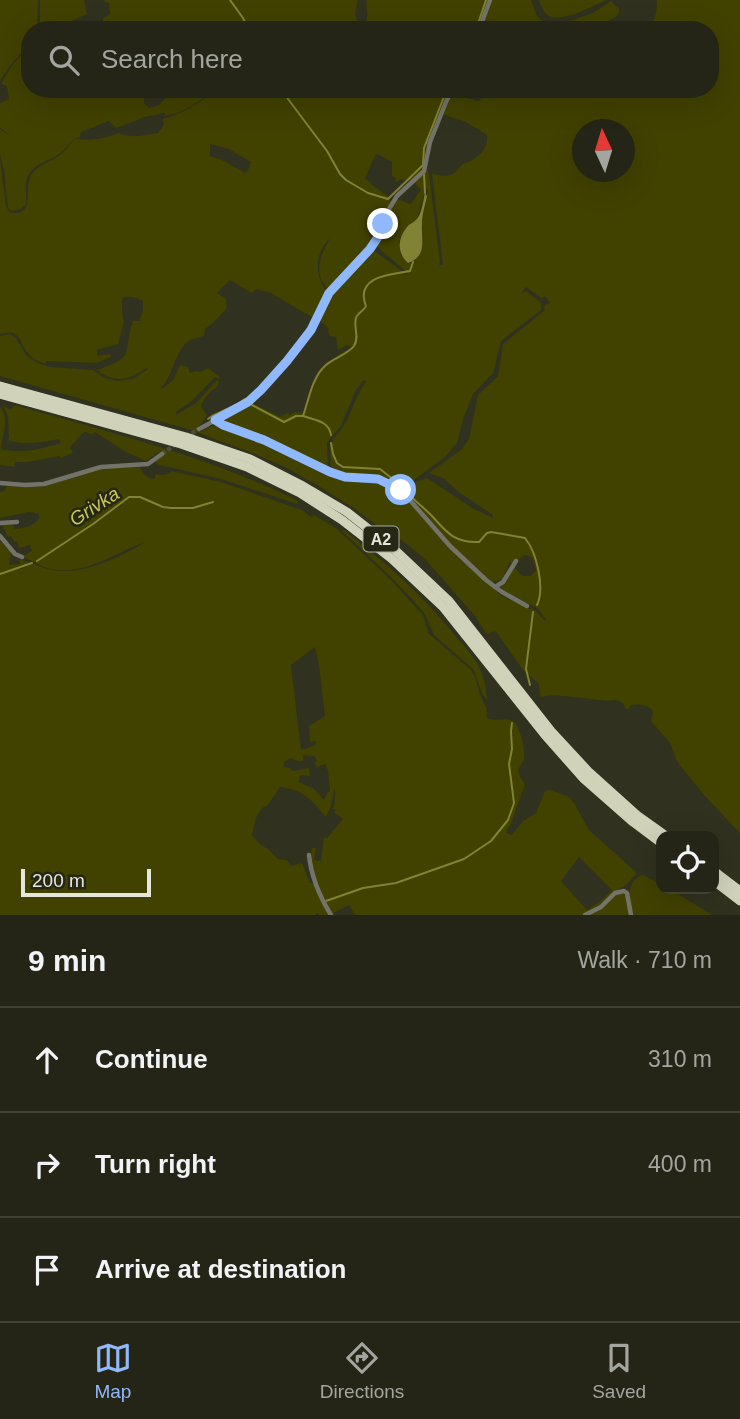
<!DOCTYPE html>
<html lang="en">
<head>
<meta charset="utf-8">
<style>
	body { margin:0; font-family:Helvetica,sans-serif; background:#303123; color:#f1f3f6 }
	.controls { position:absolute; right:21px; bottom:21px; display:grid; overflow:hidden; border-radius:14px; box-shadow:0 7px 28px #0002 }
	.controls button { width:63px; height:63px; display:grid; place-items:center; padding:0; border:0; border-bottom:2px solid #414235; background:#242516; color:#f1f3f6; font:35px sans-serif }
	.compass { position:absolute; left:572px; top:119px; width:63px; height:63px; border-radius:50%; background:#242516; box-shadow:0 7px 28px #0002; rotate:356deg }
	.scale { position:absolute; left:21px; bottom:18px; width:130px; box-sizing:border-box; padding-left:7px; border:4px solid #e6e7db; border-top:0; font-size:19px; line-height:24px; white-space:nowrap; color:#e6e7db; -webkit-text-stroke:5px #262714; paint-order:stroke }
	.stop { position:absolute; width:21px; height:21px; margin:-16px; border:5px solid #8fb8fd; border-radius:50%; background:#fff }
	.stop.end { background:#8fb8fd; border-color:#fff; box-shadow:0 2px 7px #0008 }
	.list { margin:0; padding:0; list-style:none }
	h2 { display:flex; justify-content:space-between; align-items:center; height:91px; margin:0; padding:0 28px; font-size:30px }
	h2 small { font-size:23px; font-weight:400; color:#a3a5a1 }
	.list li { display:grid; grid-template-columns:46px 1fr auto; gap:21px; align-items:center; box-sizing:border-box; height:105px; padding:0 28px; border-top:2px solid #414235 }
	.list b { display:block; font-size:26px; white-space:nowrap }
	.list em { font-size:23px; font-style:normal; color:#a3a5a1 }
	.icon { flex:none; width:38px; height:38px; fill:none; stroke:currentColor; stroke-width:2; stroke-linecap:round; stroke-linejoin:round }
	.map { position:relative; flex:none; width:740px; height:915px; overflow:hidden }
	.search { position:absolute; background:#242516; box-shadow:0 7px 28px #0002; left:21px; right:21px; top:21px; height:77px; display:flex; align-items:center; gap:18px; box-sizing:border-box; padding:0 24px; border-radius:28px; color:#a3a5a1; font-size:26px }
	.sheet { height:406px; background:#242516 }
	nav { display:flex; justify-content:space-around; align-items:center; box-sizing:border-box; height:98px; border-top:2px solid #414235; background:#242516; font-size:19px; color:#a3a5a1 }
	nav a { display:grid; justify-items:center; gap:4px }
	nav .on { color:#8fb8fd }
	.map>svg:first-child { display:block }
</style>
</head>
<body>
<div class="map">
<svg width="740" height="915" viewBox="0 0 740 915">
	<rect width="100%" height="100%" fill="#30311e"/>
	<!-- green -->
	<g fill="#414100" fill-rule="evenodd">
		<polygon points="0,0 38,0 37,30 30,30 30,43 9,67 0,81"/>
		<polygon points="40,0 84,0 87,14 51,30 40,30"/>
		<polygon points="104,0 358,0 355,14 361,30 113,30 111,28 102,30 103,18 110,14 109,3 105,2"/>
		<path d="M367 0H488L478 30H365L363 26C371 17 365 10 367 0Z"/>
		<path d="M492 0H531C538 17 536 23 556 21L557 24H560L593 13 611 1 619 9V12L616 17 606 22 605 30H481Z"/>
		<path d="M539 0H606C593 6 561 24 547 15 543 11 541 5 539 0Z"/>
		<path d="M657 0H740V833L704 795 686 773 677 761 670 743 651 721 653 711C647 704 639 704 631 705L629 709H626L623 703 616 700 608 701 554 695 540 697 539 684 523 670 497 633 494 631 489 634 486 633 475 616 425 559 394 534 395 531 392 529 380 528 355 509 317 485 285 467 255 454 191 430 0 376V336L10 334 16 338 26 355 37 363 50 367 93 370 105 378 117 381 133 379 148 369 146 368C131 380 114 384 97 370 137 356 122 355 133 321H143L139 320 143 311V301C138 298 128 295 122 298V313L124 322 118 344 97 350V356L110 354 111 357 96 363 47 361 45 364 43 363C37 361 31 358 27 352 18 340 20 328 0 334V159L6 205 9 212C36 219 24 190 30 178 35 165 50 163 60 155 66 151 70 144 75 139 91 141 104 139 119 133 131 139 145 135 158 133L164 125 163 119C184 113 200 103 216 89H451L444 101 441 112 425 150V166L422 171 411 181 400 179 397 182 395 181 396 178 392 176V162L377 154 375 156 365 178 370 182 371 184 389 197 391 202 379 233 367 252 328 289C312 273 321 255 330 238 315 253 314 273 326 291L315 319 271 293 257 289 252 293 230 280 217 293 226 299 227 308 213 323 205 329 204 336C200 337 196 338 192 339 174 348 175 374 161 388L162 389 173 380 180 365 188 367 190 373 196 371 201 372 208 368 220 377 218 379 215 377 193 400 176 412V415L196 403 217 380 219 383 216 388C209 391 203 400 201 406L207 416 202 423 197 427 199 432 212 426H218L272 447 333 475 346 479 372 480 381 482 391 487 415 508 456 554 493 587 500 595 515 602 518 601 529 609H532L536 611 545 621 546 620 537 608 501 590C501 583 508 571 515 568L522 576H531L536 570 532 557 524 555 513 565 510 562 502 579 494 582 489 581 458 553 421 510 405 494V490L413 483 427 478 474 509 492 517H493V515L460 493 443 478 429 473 461 450 469 439 478 395 498 376 503 344 544 311 545 305 550 303 545 296 541 298 526 287 522 292 523 293 526 291 541 303V310L501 341 493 373 473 394 463 419 457 443 445 457 414 480 400 486 376 477 347 475 331 470 330 445C335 436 342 430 347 420 353 407 357 394 366 382L364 380 356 390 341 426 328 441 327 444 328 465 327 469 267 440 225 424 221 420 222 418 254 404 280 417 288 413 290 415 295 412 303 413 318 371 340 354 352 347 347 345 338 350 336 337 331 336 328 332 329 329 319 320C325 290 353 271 372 249L407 275 408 273 375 245 395 201 397 199 411 204 421 189 414 183 427 169 429 175 440 262 439 265H443L432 174C438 174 444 177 450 175 457 173 458 168 463 164 466 162 471 162 474 159 483 153 488 146 487 135 481 131 473 126 466 122 459 119 451 118 443 114L447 103 453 94 478 101 485 97 488 89H710V30H647C655 21 657 12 657 0ZM582 130H624V172H582ZM210 144 229 149 251 162 248 170 245 173 222 160 210 156ZM426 188 428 190C426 201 422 213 422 225 422 244 427 248 411 263H407L401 255 399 241 405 230 417 219Z"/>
		<path d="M30 45V70L25 73 27 80H30V89H55V94H69L71 89H153L144 97V103L149 108 159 105 174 89H214C200 101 184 113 165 116V113L145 117 116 128 109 121 81 132 80 137C71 139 70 144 64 150 53 161 35 162 28 176 24 185 27 195 26 204L21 209 12 211 8 208 4 170 0 155V129L11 137 0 127V103L9 99 7 86 1 84 11 67Z"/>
		<path d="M3 405 10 410 15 405C111 433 208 456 298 501L297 504 221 479 156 464V461L163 456 159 452 146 461 124 451 95 432 93 435 86 432H84L70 447 73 453 61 458 59 456 28 462H15L14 467 0 465V406C10 421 2 434 1 449 22 454 40 449 61 443L59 439C41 442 25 446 8 440L9 438 8 417Z"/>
		<path d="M140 467C142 473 148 479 154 479L156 474 163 475 171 473V471L221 482 302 510 311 517 314 515 336 528 391 580 423 615 429 634 470 669 475 676 479 692 486 707 487 718C495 722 506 716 514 722 520 726 526 752 524 759 522 764 517 768 519 774 520 778 523 781 525 784L511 824 506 831 508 834 512 835 523 821 536 813 545 791 550 790 569 797 574 803 589 830 637 873 626 885 617 890 606 903 584 915H355L349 905 331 914C322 894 308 870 312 848H316L314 860 321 861 324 838H327L343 819 334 812 336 810 333 809 335 803V789H334L331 806 326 817C312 800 302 789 280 787L268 805 262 808 256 818 252 835 260 844 269 850 278 859 287 860 291 866 302 863 310 883H315L329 915H319L318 913 315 915H0V540L11 553 9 565 20 564V559L31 563 19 567 20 569 34 564C61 577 88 570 115 558 125 553 136 549 144 542 114 554 80 579 44 567 37 564 31 560 24 557L23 556 32 551 30 545 19 548 17 541H14L11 536 8 537 2 525H13L15 529C24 528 35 526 39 518V514L29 512 0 518V492L5 491 7 485 42 487 106 468ZM315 647 319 665 325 716 309 726 310 742 316 741V745L301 750 291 665ZM303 755 314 756 317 761 314 763 317 767 325 764 328 770 330 792H328L324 800 314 789 299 782 300 775 310 776 309 768 292 771 290 768 284 767V762L290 758 297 761H303ZM579 857 612 890 602 900 587 910 561 881Z"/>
		<path d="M344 530C386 563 420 593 454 634 463 645 474 656 480 669 485 679 486 689 487 700L482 694 474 670 434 635 425 614 412 599 388 574 342 531Z"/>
		<path d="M643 875 661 884V889H670L712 915H633C629 900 625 881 643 875Z"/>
		<polygon points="620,892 626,895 630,915 589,915"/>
	</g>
	<!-- water -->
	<path fill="#818233" d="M425 193 427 196C425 205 422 215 422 224 421 239 428 256 408 263 397 253 397 239 407 227 409 224 413 223 416 220 422 214 423 201 425 193Z"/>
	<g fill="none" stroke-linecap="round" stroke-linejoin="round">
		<!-- stream -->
		<g stroke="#818233" stroke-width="2">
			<polyline points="230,0 243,18 249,30"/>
			<polyline points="476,30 486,0"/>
			<polyline points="284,89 288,99 327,151 340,174 346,180 368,193 388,199 423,165 424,148 447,89"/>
			<polyline points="424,174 425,193"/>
			<path d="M252 405 284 422 296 416H303C309 399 312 377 326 365 334 358 348 354 354 346 360 337 353 327 356 318 357 313 364 311 366 306 354 276 392 274 410 271L413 262"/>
			<path d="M303 416C315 420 329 421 331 435"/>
			<polyline points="208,419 212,416 238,404 245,399"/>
			<polyline points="331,443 333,454 337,463 343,467 380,469 399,484"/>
			<path d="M405 491C413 499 423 507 431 515 447 532 453 543 479 542L487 533 491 532 525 538C537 553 545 588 537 605"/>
			<polyline points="37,561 93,524 129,497 140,497 163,507 171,508 193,508 213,502"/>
			<polyline points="0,574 32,563"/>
			<polyline points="530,685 526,669 533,612"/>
			<polyline points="326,901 363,888 396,883 464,859 491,841 508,820 514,803 509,764 512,749 511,731 512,723"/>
		</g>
		<!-- street-tunnel -->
		<g stroke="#4b4c3a" stroke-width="4.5" stroke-dasharray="4.5 2" stroke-linecap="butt">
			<polyline points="186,437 199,429"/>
			<polyline points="162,454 176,444"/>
		</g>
		<!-- street -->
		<g stroke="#73736a" stroke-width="4.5">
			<polyline points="479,30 490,0"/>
			<polyline points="215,421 223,425 264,440 330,472 346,477 378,479 401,490 450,546 486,580 502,592 527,606"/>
			<polyline points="199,429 248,403 255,396 287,361 311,330 326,299 335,285 370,249 378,237 389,209 397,196 424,171 430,142 446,102 452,89"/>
			<polyline points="0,483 25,485 44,484 101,467 148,464 162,454"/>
			<polyline points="0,523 17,522"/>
			<polyline points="0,536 15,554 22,557"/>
			<polyline points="495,587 503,582 516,561"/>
			<path d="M309 855C311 875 320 897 331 915"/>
			<polyline points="585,915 601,907 615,893 624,891 627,893 631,915"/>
		</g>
		<!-- highway -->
		<g stroke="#d0d2ba" stroke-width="9">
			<polyline points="0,386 186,437 250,459 303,486 347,512 395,550 449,601 551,731 588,771 638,816 666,836"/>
			<polyline points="0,394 181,444 247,467 300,493 342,520 392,559 443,607 545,735 583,778 633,822 661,843"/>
			<polyline points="714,871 740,891"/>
			<polyline points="714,881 740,901"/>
		</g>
	</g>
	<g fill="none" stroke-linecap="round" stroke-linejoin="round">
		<!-- route -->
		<polyline stroke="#8fb8fd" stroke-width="9" points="383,224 378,237 370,249 329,293 311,330 287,361 261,390 248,402 215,420 223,425 264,440 330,472 345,477 378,479 401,490"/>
	</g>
	<g text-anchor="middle" stroke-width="5" stroke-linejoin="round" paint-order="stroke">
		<!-- shield labels -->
		<rect fill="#262714" stroke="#acad9f" stroke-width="2" x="363.5" y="526.5" width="35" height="25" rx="5"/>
		<g font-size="16" font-weight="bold" fill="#e6e7db">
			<text x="381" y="545">A2</text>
		</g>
		<!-- water labels -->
		<g font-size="19" font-style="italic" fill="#c6c85b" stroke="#262714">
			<text transform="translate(94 506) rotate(-33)" y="7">Grivka</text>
		</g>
	</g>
</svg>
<div class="controls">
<button><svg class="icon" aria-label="locate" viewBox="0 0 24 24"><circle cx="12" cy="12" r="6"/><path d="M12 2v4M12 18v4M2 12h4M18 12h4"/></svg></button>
</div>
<svg class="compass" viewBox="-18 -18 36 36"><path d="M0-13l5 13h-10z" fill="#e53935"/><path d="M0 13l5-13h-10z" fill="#a3a5a1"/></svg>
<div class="scale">200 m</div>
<div class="stop" style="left:401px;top:490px"></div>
<div class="stop end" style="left:383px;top:224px"></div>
<div class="search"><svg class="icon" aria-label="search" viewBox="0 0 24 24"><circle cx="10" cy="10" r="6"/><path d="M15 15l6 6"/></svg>Search here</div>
</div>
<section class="sheet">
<h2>9 min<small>Walk · 710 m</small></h2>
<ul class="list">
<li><svg class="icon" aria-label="ahead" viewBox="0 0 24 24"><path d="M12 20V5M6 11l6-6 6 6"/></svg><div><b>Continue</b></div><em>310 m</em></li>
<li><svg class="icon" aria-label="right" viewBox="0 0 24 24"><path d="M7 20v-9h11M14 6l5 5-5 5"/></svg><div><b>Turn right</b></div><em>400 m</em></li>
<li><svg class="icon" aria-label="arrive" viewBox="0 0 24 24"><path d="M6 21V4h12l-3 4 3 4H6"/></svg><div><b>Arrive at destination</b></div></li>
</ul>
</section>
<nav>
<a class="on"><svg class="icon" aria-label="map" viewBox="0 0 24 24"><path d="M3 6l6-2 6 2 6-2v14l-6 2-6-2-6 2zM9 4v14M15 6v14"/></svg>Map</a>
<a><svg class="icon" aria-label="directions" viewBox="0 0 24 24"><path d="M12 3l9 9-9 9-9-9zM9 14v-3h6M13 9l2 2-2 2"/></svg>Directions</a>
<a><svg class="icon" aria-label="saved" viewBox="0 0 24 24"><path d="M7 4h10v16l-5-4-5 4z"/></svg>Saved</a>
</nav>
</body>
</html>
